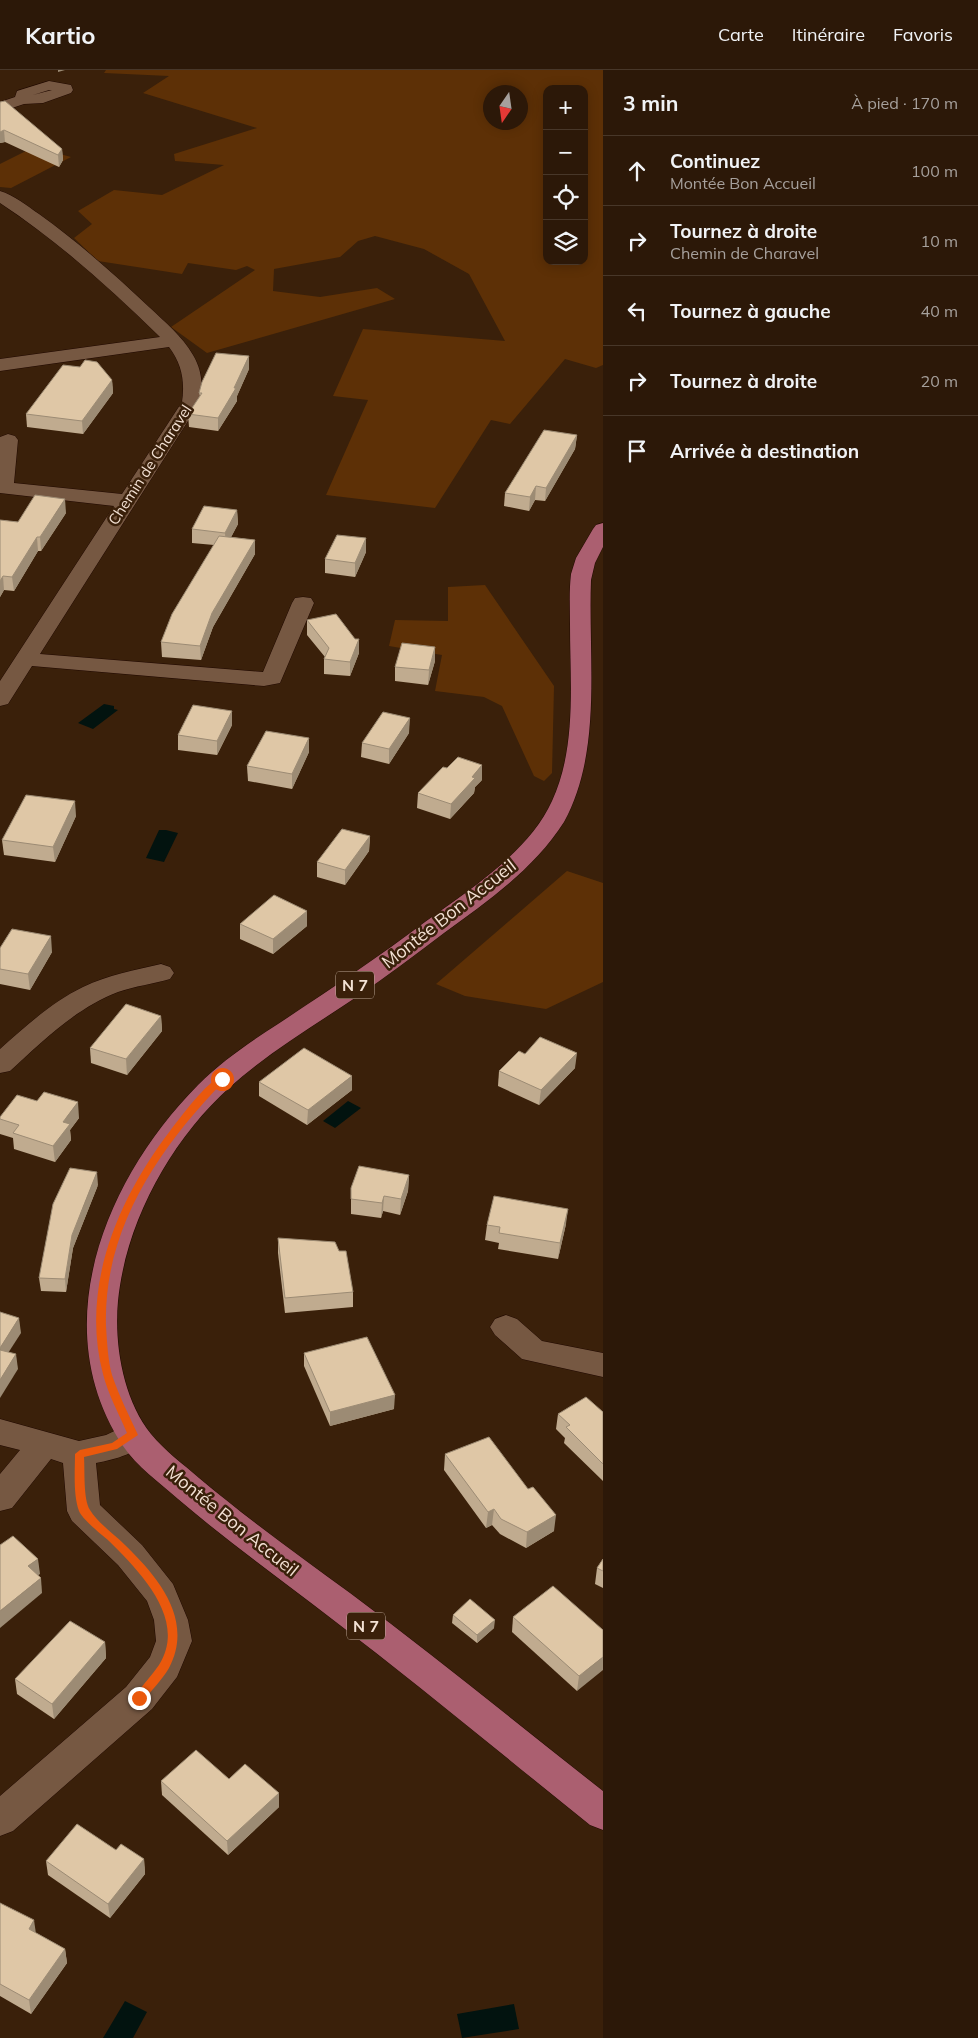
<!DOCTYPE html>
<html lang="fr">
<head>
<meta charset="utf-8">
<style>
	body { margin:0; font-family:Mulish,sans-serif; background:#382516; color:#f1f3f6 }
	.controls { position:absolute; right:15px; top:15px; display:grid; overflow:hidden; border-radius:10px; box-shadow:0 2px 12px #0003 }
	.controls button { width:45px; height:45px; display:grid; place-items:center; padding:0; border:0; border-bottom:1px solid #483729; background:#2c1808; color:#f1f3f6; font:25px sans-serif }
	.compass { position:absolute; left:483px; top:15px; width:45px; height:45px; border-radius:50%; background:#2c1808; box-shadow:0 2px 12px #0003; rotate:193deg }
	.stop { position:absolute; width:15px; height:15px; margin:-11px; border:4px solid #ea580c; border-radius:50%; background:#fff }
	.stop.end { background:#ea580c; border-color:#fff; box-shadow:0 1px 5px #0008 }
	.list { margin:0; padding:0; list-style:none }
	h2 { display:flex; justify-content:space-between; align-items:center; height:65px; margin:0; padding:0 20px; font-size:21px }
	h2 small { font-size:16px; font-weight:400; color:#a6a09c }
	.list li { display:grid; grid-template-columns:32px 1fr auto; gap:15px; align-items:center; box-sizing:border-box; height:70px; padding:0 20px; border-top:1px solid #483729 }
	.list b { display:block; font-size:19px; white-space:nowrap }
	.list p { margin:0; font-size:16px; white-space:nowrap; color:#a6a09c }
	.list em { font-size:16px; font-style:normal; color:#a6a09c }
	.icon { flex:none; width:28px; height:28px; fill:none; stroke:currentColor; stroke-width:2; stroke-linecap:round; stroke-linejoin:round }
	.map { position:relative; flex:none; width:603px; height:1968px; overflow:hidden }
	header { display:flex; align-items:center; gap:30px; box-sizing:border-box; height:70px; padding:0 25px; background:#2c1808; border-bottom:1px solid #483729 }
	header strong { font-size:24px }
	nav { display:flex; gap:28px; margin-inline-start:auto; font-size:18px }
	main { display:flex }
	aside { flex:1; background:#2c1808 }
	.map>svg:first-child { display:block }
</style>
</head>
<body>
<header>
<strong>Kartio</strong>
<nav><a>Carte</a><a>Itinéraire</a><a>Favoris</a></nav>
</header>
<main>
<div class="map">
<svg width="603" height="1968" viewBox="0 0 603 1968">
	<rect width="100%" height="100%" fill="#3a200a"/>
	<!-- green -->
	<g fill="#5d3006" fill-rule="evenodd">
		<path d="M106 0H603V295L596 298 565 289 510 354 491 350 435 438 326 425 368 330 333 326 363 259 505 271 469 204 424 179 375 166 358 171 340 187 274 199 273 221 320 227 377 218 395 229 207 283 171 257 255 200 247 196 236 200 188 193 182 204 98 191 74 168 92 154 78 141 114 120 162 125 224 95 175 91 174 84 257 58 143 23 169 6 104 3ZM547 19H584V191H547ZM490 22H520V52H490Z"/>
		<polygon points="34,77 71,87 11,118 0,117 0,94"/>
		<polygon points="485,515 554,616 552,703 544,711 534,706 502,636 484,627 435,621 442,585 389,576 395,550 448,551 448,517"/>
		<polygon points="567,801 603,813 603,912 546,939 465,926 436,914"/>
	</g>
	<!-- water -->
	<g fill="#02130f">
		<polygon points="104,634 114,636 114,639 118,640 93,659 78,653"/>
		<polygon points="159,760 166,760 178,763 164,792 146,788"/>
		<polygon points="348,1031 361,1038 335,1058 323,1051"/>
		<polygon points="125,1931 147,1942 133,1968 103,1968"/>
		<polygon points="514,1934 519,1959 462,1968 457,1944"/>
	</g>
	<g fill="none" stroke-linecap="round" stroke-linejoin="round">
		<!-- minor casing -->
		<g stroke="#200800" stroke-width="1">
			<g id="minor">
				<path d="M49 11 71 15 73 20 71 23 43 33 24 34 0 42V32L15 27 17 21ZM49 20H52L33 25Z"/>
				<path d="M0 121C14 125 27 136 39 144 78 172 114 204 149 237 165 252 182 266 193 285 202 300 203 315 200 332L40 584 263 602 292 533 295 528 303 527 311 528 314 533 280 613 264 616 32 596 8 634 0 636V611L114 436 0 423V367L8 364 15 366 18 370 14 413 122 424 182 332C185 312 182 294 169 277L0 301V289L160 267C110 218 59 172 0 133Z"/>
				<path d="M161 894 170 897 174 903 170 909C153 914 135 916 118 922 76 938 43 971 10 1001L0 1003V979C26 956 52 932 83 917 108 905 135 900 161 894Z"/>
				<polygon points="506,1245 517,1249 542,1271 603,1283 603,1307 522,1289 495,1265 490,1257 495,1249"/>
				<path d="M0 1349 79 1371 106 1365 133 1352 144 1356 149 1365C139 1384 116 1389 96 1393L100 1435 142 1475 173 1514 188 1550 192 1571 177 1607 152 1639 13 1761 0 1766V1726L126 1617 150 1587 156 1571 154 1550 147 1531 118 1495 72 1451 67 1441 63 1393 51 1389 12 1438 0 1441V1404L20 1380 0 1375Z"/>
			</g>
		</g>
		<!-- major casing -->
		<g stroke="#200800" stroke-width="1">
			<path id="major" d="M603 453V477L595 493 591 510C588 589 603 681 564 752 534 799 488 831 444 863 416 884 387 906 358 926 315 955 269 982 230 1017 171 1070 126 1151 118 1231 114 1274 123 1329 151 1364 165 1381 183 1394 199 1408 248 1449 299 1486 350 1523 436 1587 519 1655 603 1721V1760L590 1755C504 1686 419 1615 332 1549 280 1509 227 1471 178 1429 159 1412 137 1397 123 1376 44 1256 106 1108 198 1015 222 991 250 972 278 954 328 921 377 888 425 852 469 820 529 782 552 731 577 677 570 612 570 555 570 538 569 521 571 504L576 488 593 459 596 455Z"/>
		</g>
		<!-- minor -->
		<use href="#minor" fill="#765842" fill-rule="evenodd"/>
		<!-- major -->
		<use href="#major" fill="#ab5f70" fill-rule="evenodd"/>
	</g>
	<!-- wall -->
	<g fill="#c0ab8f">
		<polygon points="0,32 62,79 63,90 59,97 5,72 0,73"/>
		<polygon points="249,299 237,326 237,331 218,361 189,357 188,344 200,326 199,323"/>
		<polygon points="112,310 113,323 83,364 27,357 26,344"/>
		<polygon points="577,365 575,379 545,431 535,430 529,441 504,436 505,423"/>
		<polygon points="237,440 238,454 231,467 255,470 255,484 213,557 201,590 162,587 161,572 214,475 192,473 192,459"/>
		<polygon points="66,443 41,481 38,481 14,521 4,520 0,527 0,450 18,452"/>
		<polygon points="366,468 366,482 355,507 325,503 325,489"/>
		<polygon points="307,550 359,583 350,606 324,604 324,589 325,587 307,565"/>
		<polygon points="435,577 435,591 428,615 395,611 395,597"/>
		<polygon points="232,655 217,685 178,680 178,665"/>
		<polygon points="409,663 389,694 361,687 362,673"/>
		<polygon points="309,682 292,719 248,711 247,696"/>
		<polygon points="482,710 475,717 474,723 450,749 417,738 418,723"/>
		<polygon points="76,746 55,792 4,785 2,770"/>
		<polygon points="370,766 369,781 345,815 317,807 317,792"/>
		<polygon points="307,841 307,856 273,884 240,869 240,854"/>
		<polygon points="0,878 52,882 30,920 0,914"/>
		<polygon points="161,946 162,961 127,1005 91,993 90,978"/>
		<polygon points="525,984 575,998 539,1035 498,1016 499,1001"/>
		<polygon points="259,1012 352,1020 307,1055 259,1026"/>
		<polygon points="0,1047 79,1048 70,1060 71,1070 55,1092 14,1079 13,1068 0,1064"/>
		<polygon points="409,1105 408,1121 400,1145 383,1141 381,1148 351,1144 351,1118"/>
		<polygon points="98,1115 73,1178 66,1222 41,1221 39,1208"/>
		<polygon points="566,1154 558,1189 498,1179 499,1173 485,1170 487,1155"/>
		<polygon points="278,1168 353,1222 353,1237 285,1243 278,1183"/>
		<polygon points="304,1283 394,1339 330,1356 304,1296"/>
		<polygon points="603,1342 603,1411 564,1373 565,1368 556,1359 558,1344"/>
		<polygon points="445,1384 528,1419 554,1461 526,1478 500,1464 492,1455 486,1458 444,1400"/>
		<polygon points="603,1489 603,1518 595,1514 597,1498"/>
		<polygon points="453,1545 494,1558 477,1573 452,1553"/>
		<polygon points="513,1547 603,1560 577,1621 512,1562"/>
		<polygon points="105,1572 106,1588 54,1649 17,1624 15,1609"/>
		<polygon points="229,1709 279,1723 279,1737 228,1785 162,1725 161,1711"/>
		<polygon points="116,1780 144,1789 145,1804 110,1848 48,1805 46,1791"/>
		<polygon points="0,1833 36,1863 65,1879 67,1893 31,1944 0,1926"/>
	</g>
	<!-- shaded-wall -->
	<g fill="#9c8b74">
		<polygon points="58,0 65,0 58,2"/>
		<polygon points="4,60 5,72 0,73 0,62"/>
		<polygon points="62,79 63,90 59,97 58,85"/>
		<polygon points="249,286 249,299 237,326 237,331 218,361 218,348 234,318"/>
		<polygon points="112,310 113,323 83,364 82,351"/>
		<polygon points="577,365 575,379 545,431 546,418"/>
		<polygon points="536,416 535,430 529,441 530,427"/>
		<polygon points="65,429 66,443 41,481 40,467"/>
		<polygon points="237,440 238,454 226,477 225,463"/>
		<polygon points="37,467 38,481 14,521 12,507"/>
		<polygon points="366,468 366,482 355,507 355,493"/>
		<polygon points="255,470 255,484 213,557 201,590 200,576 212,543"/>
		<polygon points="3,506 4,520 0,527 0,511"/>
		<polygon points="359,569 359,583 350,606 350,592"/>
		<polygon points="435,577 435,591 428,615 429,600"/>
		<polygon points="232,641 232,655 217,685 217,671"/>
		<polygon points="410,648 409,663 389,694 389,679"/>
		<polygon points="309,668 309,682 292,719 292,704"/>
		<polygon points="482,695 482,710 475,717 474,723 450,749 451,734 472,707"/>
		<polygon points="75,731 76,746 55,792 53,777"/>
		<polygon points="370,766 369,781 345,815 345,800"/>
		<polygon points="307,841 307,856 273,884 273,869"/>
		<polygon points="51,866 52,882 30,920 28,904"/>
		<polygon points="161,946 162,961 127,1005 126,989"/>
		<polygon points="577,983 575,998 539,1035 541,1020"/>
		<polygon points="352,1006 352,1020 307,1055 308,1040"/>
		<polygon points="78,1032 79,1048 70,1060 71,1070 55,1092 53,1076 63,1052"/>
		<polygon points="97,1102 98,1115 73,1178 66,1222 65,1209 72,1165"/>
		<polygon points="409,1105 408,1121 400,1145 401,1129"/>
		<polygon points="384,1126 383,1141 381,1148 382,1133"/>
		<polygon points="568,1139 566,1154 558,1189 560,1173"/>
		<polygon points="19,1248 21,1263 1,1294 0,1278"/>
		<polygon points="16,1284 18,1299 0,1328 0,1310"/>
		<polygon points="395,1325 394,1339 330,1356 330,1342"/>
		<polygon points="494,1439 492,1455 486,1458 488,1442"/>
		<polygon points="556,1445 554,1461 526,1478 527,1462"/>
		<polygon points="38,1489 40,1504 30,1511 28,1496"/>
		<polygon points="41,1508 42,1523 0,1558 0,1541"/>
		<polygon points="495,1550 494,1558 477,1573 477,1565"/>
		<polygon points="105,1572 106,1588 54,1649 52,1634"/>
		<polygon points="603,1587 603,1600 577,1621 579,1606"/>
		<polygon points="279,1723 279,1737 228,1785 227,1771"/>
		<polygon points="144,1789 145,1804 110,1848 108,1834"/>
		<polygon points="34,1850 36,1864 29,1859"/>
		<polygon points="65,1879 67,1893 31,1944 29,1930"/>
	</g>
	<!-- building -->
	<g fill="#dfc7a6" stroke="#9c8b74">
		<polygon points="5,31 62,79 58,85 4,60 0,62 0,32"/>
		<polygon points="216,283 249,286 234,318 236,318 218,348 188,344 202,323 199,323 202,312"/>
		<polygon points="85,290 97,292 112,310 82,351 26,344 63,295 80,297"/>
		<polygon points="544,360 577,365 546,418 536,416 530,427 505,423"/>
		<polygon points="35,425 65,429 40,467 37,467 12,507 3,506 0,511 0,450 18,452"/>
		<polygon points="204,436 237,440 225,463 192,459"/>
		<polygon points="337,465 366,468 355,493 325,489"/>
		<polygon points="219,466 255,470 212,543 200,576 161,572 172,544"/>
		<polygon points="336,544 355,569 359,569 350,592 324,589 329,578 307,550"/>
		<polygon points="402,573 435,577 429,600 395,597"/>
		<polygon points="193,635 232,641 217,671 178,665"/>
		<polygon points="383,642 410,648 389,679 362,673"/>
		<polygon points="266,661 309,668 292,704 247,696"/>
		<polygon points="458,687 482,695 472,707 475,708 451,734 418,723 443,697 447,698"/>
		<polygon points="26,725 75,731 53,777 2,770"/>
		<polygon points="342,759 370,766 345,800 317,792"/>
		<polygon points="274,825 307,841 273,869 240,854"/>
		<polygon points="12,859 51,866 28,904 0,899 0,878"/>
		<polygon points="126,934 161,946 126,989 90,978"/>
		<polygon points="540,967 577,983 541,1020 499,1001 519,981 525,984"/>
		<polygon points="304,978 352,1006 308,1040 259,1012"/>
		<polygon points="44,1022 78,1032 63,1052 70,1054 53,1076 13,1063 19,1055 0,1049 0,1047 17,1025 37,1031"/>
		<polygon points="359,1096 409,1105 401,1129 384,1126 382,1133 351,1129 351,1118"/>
		<polygon points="70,1098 97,1102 72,1165 65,1209 39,1208 53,1134"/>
		<polygon points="494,1126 568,1139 560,1173 499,1163 500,1157 487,1155"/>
		<polygon points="278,1168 335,1172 339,1181 346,1181 353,1222 285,1228"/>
		<polygon points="0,1242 19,1248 0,1278"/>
		<polygon points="367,1267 395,1325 330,1342 304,1283"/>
		<polygon points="0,1280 16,1284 0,1310"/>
		<polygon points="586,1327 603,1342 603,1394 566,1357 570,1355 558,1344"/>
		<polygon points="489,1367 528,1419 533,1417 556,1445 527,1462 501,1449 494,1439 488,1442 445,1384"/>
		<polygon points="13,1466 38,1489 28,1496 41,1508 0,1541 0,1475"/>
		<polygon points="603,1489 603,1501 597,1498"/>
		<polygon points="553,1516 603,1560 603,1587 579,1606 513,1547"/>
		<polygon points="470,1529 495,1550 477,1565 453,1545"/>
		<polygon points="70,1551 105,1572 52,1634 15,1609"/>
		<polygon points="196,1680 229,1709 245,1694 279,1723 227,1771 161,1711"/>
		<polygon points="77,1754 116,1780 121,1774 144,1789 108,1834 46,1791"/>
		<polygon points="0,1833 34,1850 29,1859 65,1879 29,1930 0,1914"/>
	</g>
	<!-- route -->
	<path fill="#ea580c" d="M222 1006 226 1009 224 1011C159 1078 103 1159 106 1256 107 1272 108 1291 112 1305 119 1326 129 1345 138 1365L117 1379 84 1387C85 1400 83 1429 90 1440 98 1453 114 1464 125 1475 159 1508 194 1550 169 1598 162 1610 151 1621 143 1631L139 1633 133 1628 135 1625C143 1615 152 1605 159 1595 188 1549 139 1501 109 1471 101 1464 83 1450 79 1441 73 1424 75 1402 75 1384L80 1380 112 1373 127 1363C119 1344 108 1324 103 1304 80 1217 118 1129 170 1061 180 1048 207 1011 222 1006Z"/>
	<g text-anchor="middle" stroke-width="5" stroke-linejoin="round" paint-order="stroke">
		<!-- far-street labels -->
		<g font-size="15" fill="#f3e1d4" stroke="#3a200a">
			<text transform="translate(150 395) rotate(-57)" y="5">Chemin de Charavel</text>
		</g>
		<!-- shield labels -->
		<g fill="#3a200a" stroke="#bca797" stroke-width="1">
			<rect x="336" y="901.5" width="38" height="27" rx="4"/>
			<rect x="347" y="1542.5" width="38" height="27" rx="4"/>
		</g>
		<g font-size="16" font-weight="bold" fill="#f3e1d4">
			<text x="355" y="921">N 7</text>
			<text x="366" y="1562">N 7</text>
		</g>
		<!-- street labels -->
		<g font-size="18" fill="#f3e1d4" stroke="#3a200a">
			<text transform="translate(449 844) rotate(-38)" y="6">Montée Bon Accueil</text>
			<text transform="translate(232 1451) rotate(39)" y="6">Montée Bon Accueil</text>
		</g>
	</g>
</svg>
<div class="controls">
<button>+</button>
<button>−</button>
<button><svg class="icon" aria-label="locate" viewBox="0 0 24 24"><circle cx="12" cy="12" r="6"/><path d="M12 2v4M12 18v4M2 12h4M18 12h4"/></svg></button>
<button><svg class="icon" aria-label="layers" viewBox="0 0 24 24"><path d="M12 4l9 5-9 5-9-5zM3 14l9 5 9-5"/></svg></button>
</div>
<svg class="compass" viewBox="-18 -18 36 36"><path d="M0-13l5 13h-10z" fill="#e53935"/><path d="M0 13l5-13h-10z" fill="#a6a09c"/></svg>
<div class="stop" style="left:222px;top:1009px"></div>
<div class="stop end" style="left:139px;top:1628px"></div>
</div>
<aside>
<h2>3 min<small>À pied · 170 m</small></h2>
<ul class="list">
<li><svg class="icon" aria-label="ahead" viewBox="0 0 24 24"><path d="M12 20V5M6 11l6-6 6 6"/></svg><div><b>Continuez</b><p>Montée Bon Accueil</p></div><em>100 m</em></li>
<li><svg class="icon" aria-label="right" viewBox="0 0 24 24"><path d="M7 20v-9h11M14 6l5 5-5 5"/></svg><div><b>Tournez à droite</b><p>Chemin de Charavel</p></div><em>10 m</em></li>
<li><svg class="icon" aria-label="left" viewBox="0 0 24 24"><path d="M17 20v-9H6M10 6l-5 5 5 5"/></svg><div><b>Tournez à gauche</b></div><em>40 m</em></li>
<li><svg class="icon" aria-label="right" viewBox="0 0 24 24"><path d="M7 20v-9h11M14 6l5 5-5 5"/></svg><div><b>Tournez à droite</b></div><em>20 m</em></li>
<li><svg class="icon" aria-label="arrive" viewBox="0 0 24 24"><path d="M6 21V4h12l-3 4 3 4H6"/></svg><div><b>Arrivée à destination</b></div></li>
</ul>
</aside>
</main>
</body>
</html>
